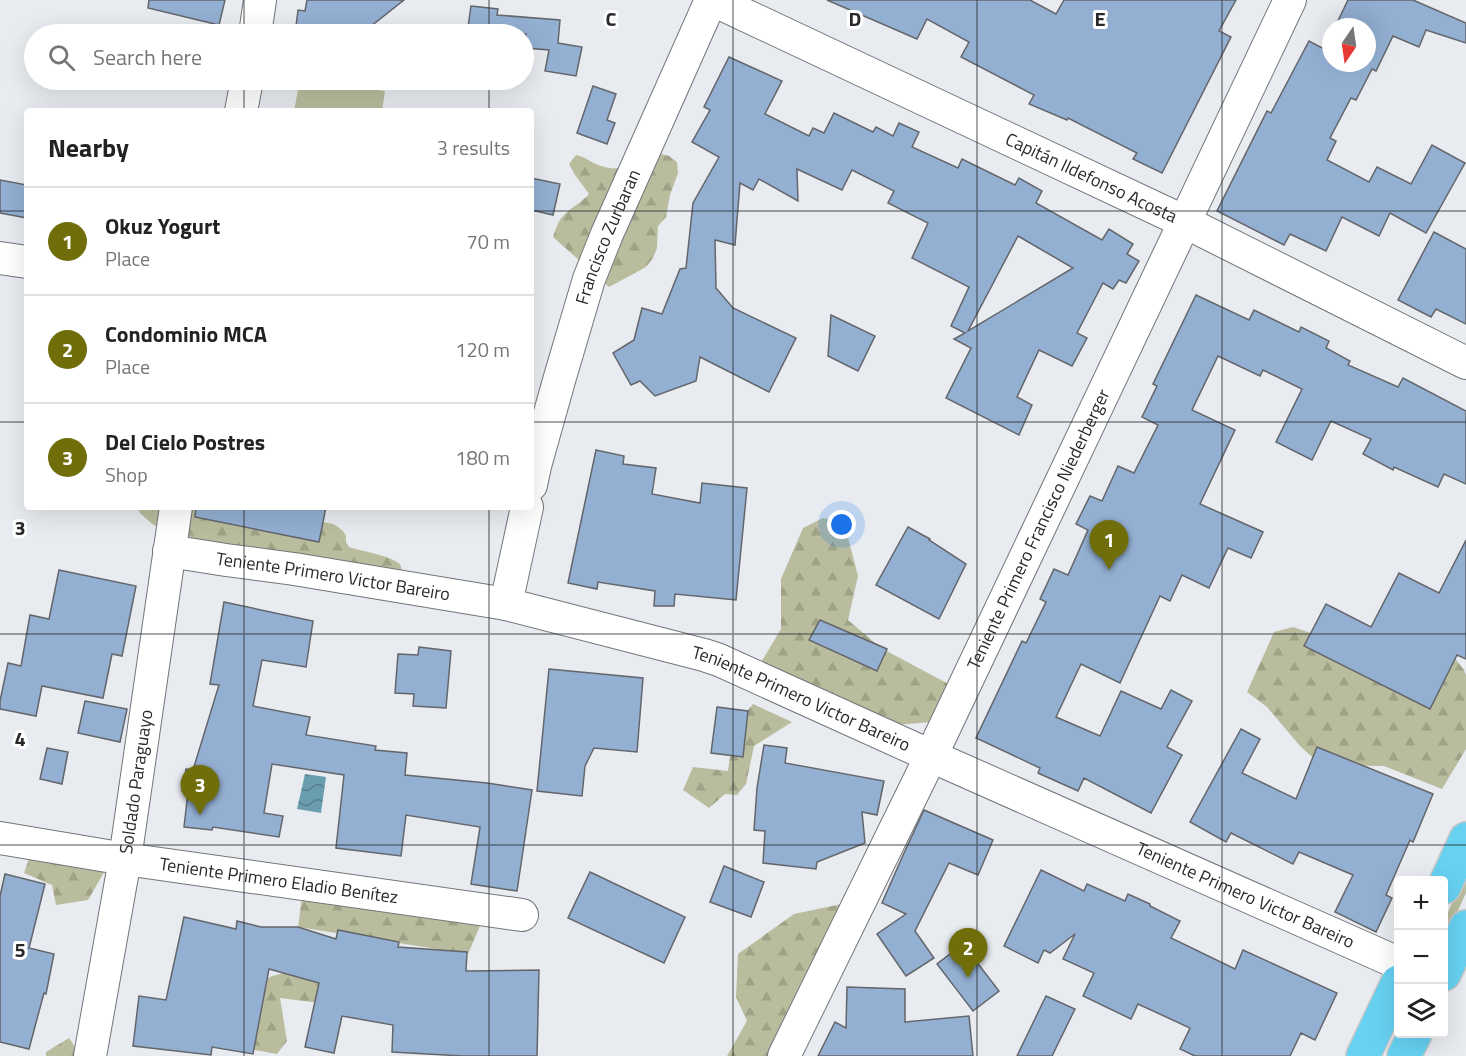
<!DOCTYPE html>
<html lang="en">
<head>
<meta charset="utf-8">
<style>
	body { margin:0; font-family:"Titillium Web",sans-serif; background:#f6f6f6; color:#222 }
	.controls { position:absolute; right:18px; bottom:18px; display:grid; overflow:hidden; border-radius:6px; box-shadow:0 6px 24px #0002 }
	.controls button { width:54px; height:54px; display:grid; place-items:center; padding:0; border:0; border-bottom:2px solid #e0e0e0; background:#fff; color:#222; font:30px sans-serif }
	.compass { position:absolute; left:1322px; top:18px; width:54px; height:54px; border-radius:50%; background:#fff; box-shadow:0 6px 24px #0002; rotate:193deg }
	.you { position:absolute; left:842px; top:525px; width:21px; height:21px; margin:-15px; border:4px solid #fff; border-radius:50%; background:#1a73e8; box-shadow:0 0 0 9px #1a73e833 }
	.badge { display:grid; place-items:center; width:39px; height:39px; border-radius:50%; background:#706d0b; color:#fff; font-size:20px; font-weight:700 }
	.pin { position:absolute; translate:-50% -50px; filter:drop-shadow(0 2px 3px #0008) }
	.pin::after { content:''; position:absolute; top:32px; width:21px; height:18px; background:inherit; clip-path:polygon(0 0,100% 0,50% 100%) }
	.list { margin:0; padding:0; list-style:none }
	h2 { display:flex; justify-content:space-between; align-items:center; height:78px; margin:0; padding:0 24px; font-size:26px }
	h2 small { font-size:20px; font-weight:400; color:#767676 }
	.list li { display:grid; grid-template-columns:39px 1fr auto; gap:18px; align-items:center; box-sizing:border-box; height:108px; padding:0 24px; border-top:2px solid #e0e0e0 }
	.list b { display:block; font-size:22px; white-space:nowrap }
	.list p { margin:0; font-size:20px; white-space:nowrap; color:#767676 }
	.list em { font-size:20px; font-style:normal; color:#767676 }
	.icon { flex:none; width:33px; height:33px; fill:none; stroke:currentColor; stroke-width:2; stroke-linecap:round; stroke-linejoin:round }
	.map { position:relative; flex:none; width:1466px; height:1056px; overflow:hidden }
	.search { position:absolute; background:#fff; box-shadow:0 6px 24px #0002; left:24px; top:24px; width:510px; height:66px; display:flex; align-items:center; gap:15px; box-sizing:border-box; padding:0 21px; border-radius:33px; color:#767676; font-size:22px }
	.panel { position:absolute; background:#fff; box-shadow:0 6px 24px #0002; left:24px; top:108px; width:510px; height:402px; border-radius:6px }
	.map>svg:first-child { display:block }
</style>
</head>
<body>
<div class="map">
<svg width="1466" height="1056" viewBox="0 0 1466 1056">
	<defs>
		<pattern id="forest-firs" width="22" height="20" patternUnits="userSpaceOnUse" patternTransform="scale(1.5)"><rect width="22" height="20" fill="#babd9d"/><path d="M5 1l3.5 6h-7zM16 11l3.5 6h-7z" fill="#a0a287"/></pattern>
		<pattern id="water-waves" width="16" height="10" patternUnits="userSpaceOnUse" patternTransform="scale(1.5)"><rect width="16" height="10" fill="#6a9dae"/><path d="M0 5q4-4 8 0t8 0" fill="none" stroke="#57808e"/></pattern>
	</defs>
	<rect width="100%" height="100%" fill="#e8ebf0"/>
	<!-- green -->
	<g fill="#babd9d">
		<polygon points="300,80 318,80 385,91 382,111 294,111"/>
		<polygon points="1466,873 1466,893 1447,934 1444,935 1444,921"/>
	</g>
	<!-- forest -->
	<g fill="url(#forest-firs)">
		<path d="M657 153 669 156 677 162 678 173 670 195 666 217 658 226 657 248 653 258 646 267 609 287 553 237C556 229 558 220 565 214 573 206 581 203 589 194L575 175 569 164 576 155C586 157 590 162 598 165 622 174 636 163 657 153Z"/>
		<path d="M137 507H229L309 519 333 524 338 527 343 531 346 536V542L349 547C364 552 389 555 400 564L402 570 400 576 215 554 152 524 140 513Z"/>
		<polygon points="823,518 844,522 858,576 848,620 881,648 956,688 942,721 908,724 859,726 760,664 781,629 781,579 803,528"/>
		<polygon points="1293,627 1331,640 1437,635 1464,670 1466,675 1466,749 1442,789 1384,766 1321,765 1300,746 1267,707 1247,692 1274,632"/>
		<polygon points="753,704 792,722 754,746 746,784 737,795 725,794 709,808 683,790 693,767 728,771 734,726"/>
		<polygon points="29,858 107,867 88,900 56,905 52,885 24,873"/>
		<polygon points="304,883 462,918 480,926 468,954 298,927"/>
		<polygon points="870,898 779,1056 727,1056 747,1021 736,997 738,954 794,914"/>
		<polygon points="309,967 336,977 328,1004 280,998 287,1041 277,1054 255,1050 238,1006 256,985 272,976"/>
		<polygon points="69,1038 81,1056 46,1056 46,1052"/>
	</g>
	<!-- water -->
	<polygon fill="url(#water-waves)" points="305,774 326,777 321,813 297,809"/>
	<!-- building -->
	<g fill="#93afd2" stroke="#63666a" stroke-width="1.5" fill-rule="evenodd">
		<polygon points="149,0 225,0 219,25 148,8"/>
		<polygon points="307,0 404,0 361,34 295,34 298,10 305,11"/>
		<polygon points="827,0 1030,0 1056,14 1064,0 1236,0 1219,31 1231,37 1162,173 1133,159 1137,153 1068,118 1067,120 1029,104 1034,95 961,57 969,42 927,19 917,39"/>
		<polygon points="1348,0 1413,0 1466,23 1466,43 1426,30 1419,47 1393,36 1376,71 1372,69 1356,100 1351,98 1330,138 1336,141 1327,160 1369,182 1377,167 1411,184 1432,145 1465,163 1426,233 1390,213 1379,236 1342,217 1326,251 1290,234 1284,245 1217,211 1267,111 1271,113 1309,41 1324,49 1331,34 1331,63 1367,63 1367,27 1335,27"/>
		<polygon points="471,6 498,9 497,15 560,20 558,43 582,47 576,76 545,71 549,50 525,48 526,34 467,34"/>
		<path d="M729 57 782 81 765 114 809 136 813 128 824 133 834 113 873 132 876 127 893 136 899 123 919 132 912 147 958 168 962 159 1015 185 1019 178 1042 191 1036 203 1102 240 1109 229 1133 244 1127 254 1139 261 1126 283 1119 280 1113 289 1103 283 1077 333 1087 338 1072 366 1039 350 1017 397 1032 405 1019 435 946 398 971 348 954 339 965 333 951 326 969 287 912 258 928 223 888 203 894 191 852 170 842 190 797 169 798 201 759 179 753 190 740 183 735 245 715 240 716 288 733 308 796 338 769 392 700 357 696 381 655 396 640 381 631 385 613 353 634 340 642 308 662 314 680 269 686 268 693 203 719 157 692 142 710 110 704 107ZM1018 236 1073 268 968 331Z"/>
		<polygon points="593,86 616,94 607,120 615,123 607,144 577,133"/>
		<polygon points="531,178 560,184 553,215 531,210"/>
		<polygon points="0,180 27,185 27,218 0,213"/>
		<polygon points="1434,232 1466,249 1466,324 1436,309 1431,317 1398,300"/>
		<polygon points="1196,295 1249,320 1254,310 1299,332 1301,327 1329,341 1326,348 1350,361 1348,365 1398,387 1403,378 1466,411 1466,484 1444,474 1438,487 1394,467 1393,470 1363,454 1371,439 1331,421 1312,460 1276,442 1302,389 1263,370 1260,376 1218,356 1192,410 1235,430 1200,504 1263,532 1251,558 1228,548 1209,588 1182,575 1170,601 1160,596 1120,683 1081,664 1056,717 1100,736 1121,691 1161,709 1171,690 1192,701 1167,747 1182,755 1151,813 1084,778 1078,791 1038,773 1040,768 976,738 1022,641 1026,643 1046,602 1040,599 1054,569 1068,575 1088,530 1076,524 1090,496 1102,501 1118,466 1134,473 1158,425 1142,417 1157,386 1153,384"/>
		<polygon points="831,315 875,336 858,371 828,356"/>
		<polygon points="596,450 624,456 623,464 656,468 652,494 700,503 702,483 747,488 736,600 675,594 674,606 654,606 655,591 598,582 597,589 568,583"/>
		<polygon points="196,507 326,507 319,542 195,517"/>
		<polygon points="908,527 930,539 929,540 966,564 939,619 876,585"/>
		<polygon points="1466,540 1466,659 1457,655 1430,709 1304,646 1326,604 1371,627 1399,573 1439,593"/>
		<polygon points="59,570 136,586 122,656 112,654 103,698 42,686 36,716 0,709 0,701 8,663 21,666 30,615 49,619"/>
		<polygon points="224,602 313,621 306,667 262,660 253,706 310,717 306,735 376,746 375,750 407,753 405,775 487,783 532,790 517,891 471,884 480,827 406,815 401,856 336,848 344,775 272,764 264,813 283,816 279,837 213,827 212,830 184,827 188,792 182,791 186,769 193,770 219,685 210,684"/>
		<polygon points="820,620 887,649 877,671 809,640"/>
		<polygon points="419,647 451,651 446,708 413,706 414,694 395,693 398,654 418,655"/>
		<polygon points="549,669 643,678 637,752 594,748 585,766 582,796 537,791"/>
		<polygon points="85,701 127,709 120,742 78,733"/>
		<polygon points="717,707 748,711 743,757 711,753"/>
		<polygon points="1241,729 1260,739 1242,773 1296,799 1317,747 1433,794 1413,842 1410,840 1386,895 1392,898 1376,932 1335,912 1353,875 1299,852 1293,864 1231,833 1226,842 1190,822"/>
		<polygon points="764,745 787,748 785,763 884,781 877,815 862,812 865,843 817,862 816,869 763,863 765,831 754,830 757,788"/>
		<polygon points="47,748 68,752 62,784 40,779"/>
		<polygon points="924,810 993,840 978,875 949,863 915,931 934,958 906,976 877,934 906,914 882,903 904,853"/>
		<polygon points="724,866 764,882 751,917 710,902"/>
		<polygon points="1041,870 1084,891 1087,884 1125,901 1128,894 1150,904 1150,906 1180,921 1171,938 1235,969 1243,950 1337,993 1315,1040 1301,1033 1290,1056 1195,1056 1180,1049 1190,1028 1138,1004 1131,1019 1083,996 1094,973 1063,959 1075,934 1050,953 1044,950 1038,963 1004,946"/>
		<polygon points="590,872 685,917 664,963 568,918"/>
		<polygon points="5,874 45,884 29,948 54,954 46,994 44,993 29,1049 0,1042 0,896"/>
		<polygon points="184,917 236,929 237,921 261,927 298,927 336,939 338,930 399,942 398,947 467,952 466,971 539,970 537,1056 463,1056 392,1052 393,1025 342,1016 334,1053 305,1047 319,983 269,969 253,1054 212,1047 211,1055 133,1046 139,996 166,1000"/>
		<polygon points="963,944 999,991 973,1011 937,964"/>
		<polygon points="847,987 905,989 905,1022 969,1016 973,1056 818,1056 835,1022 846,1028"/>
		<polygon points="1046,996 1075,1009 1052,1056 1017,1056"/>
	</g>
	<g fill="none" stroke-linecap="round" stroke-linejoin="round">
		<!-- street casing -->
		<g stroke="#72767a" stroke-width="34">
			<g id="street">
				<path id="s1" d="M713 0 1185 222 1466 363"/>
				<polyline points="255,34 260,0"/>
				<polyline points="241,111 247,80"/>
				<polyline points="0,258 27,262"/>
				<path id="s2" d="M531 485 535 466 560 377 589 279 607 234 711 0"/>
				<path id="s3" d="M169 551 226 560 294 569 506 604 704 655 719 660 931 756 1398 963"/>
				<polyline points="506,604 527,507"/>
				<path id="s4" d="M0 838 125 859 522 915"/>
				<path id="s5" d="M90 1056 125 859 176 507"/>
				<path id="s6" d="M784 1056 931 756 1290 0"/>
			</g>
		</g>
		<!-- primary casing -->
		<g stroke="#c7c7c8" stroke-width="36">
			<g id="primary">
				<polyline points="1444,887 1466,839"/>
				<polyline points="1444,974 1466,927"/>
				<polyline points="1363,1056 1398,982"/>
				<polyline points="1404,1056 1415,1034"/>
			</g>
		</g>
		<!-- street -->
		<use href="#street" stroke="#fff" stroke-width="32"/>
		<!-- primary -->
		<use href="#primary" stroke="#67d1f2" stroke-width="33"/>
	</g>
	<!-- grid -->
	<path fill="none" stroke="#27292b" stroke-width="1.5" stroke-opacity="0.55" d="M244 0V34M489 0V34M733 0V1056M977 0V1056M1222 0V1056M244 80V111M489 80V111M0 211H27M531 211H1466M0 422H27M531 422H1466M244 507V1056M489 507V1056M0 634H1466M0 845H1466"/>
	<g text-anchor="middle" stroke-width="6" stroke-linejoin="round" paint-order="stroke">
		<!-- street labels -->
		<g font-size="18" fill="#27292b" stroke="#fff">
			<text dy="6" stroke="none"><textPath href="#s1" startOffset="418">Capitán Ildefonso Acosta</textPath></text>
			<text dy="6" stroke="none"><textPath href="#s2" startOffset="260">Francisco Zurbaran</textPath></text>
			<text dy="6" stroke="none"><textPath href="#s6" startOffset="585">Teniente Primero Francisco Niederberger</textPath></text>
			<text dy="6" stroke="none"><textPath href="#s3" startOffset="166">Teniente Primero Victor Bareiro</textPath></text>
			<text dy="6" stroke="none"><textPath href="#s3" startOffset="652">Teniente Primero Victor Bareiro</textPath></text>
			<text dy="6" stroke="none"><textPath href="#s5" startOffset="278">Soldado Paraguayo</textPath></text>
			<text dy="6" stroke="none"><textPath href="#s4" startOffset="282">Teniente Primero Eladio Benítez</textPath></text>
			<text dy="6" stroke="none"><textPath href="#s3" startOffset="1138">Teniente Primero Victor Bareiro</textPath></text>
		</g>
	</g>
	<g font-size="20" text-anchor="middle" font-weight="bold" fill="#27292b" stroke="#fff" stroke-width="6" stroke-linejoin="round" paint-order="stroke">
		<text x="611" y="26">C</text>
		<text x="855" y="26">D</text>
		<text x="1100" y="26">E</text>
		<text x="20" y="535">3</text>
		<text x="20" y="746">4</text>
		<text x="20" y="957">5</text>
	</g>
</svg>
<div class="controls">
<button>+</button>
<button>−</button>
<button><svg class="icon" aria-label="layers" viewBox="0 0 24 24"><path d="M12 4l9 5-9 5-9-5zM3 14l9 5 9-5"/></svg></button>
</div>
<svg class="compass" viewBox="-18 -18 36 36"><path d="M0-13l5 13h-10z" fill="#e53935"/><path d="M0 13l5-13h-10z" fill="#767676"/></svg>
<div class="you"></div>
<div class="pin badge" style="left:1109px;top:570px">1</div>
<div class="pin badge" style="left:968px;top:978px">2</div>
<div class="pin badge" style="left:200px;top:815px">3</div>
<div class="search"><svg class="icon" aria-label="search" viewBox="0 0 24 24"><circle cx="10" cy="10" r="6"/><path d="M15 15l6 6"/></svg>Search here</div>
<section class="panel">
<h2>Nearby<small>3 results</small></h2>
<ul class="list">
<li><span class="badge">1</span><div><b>Okuz Yogurt</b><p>Place</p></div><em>70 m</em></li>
<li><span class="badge">2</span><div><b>Condominio MCA</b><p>Place</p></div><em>120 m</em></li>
<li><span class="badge">3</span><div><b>Del Cielo Postres</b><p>Shop</p></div><em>180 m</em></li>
</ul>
</section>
</div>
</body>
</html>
